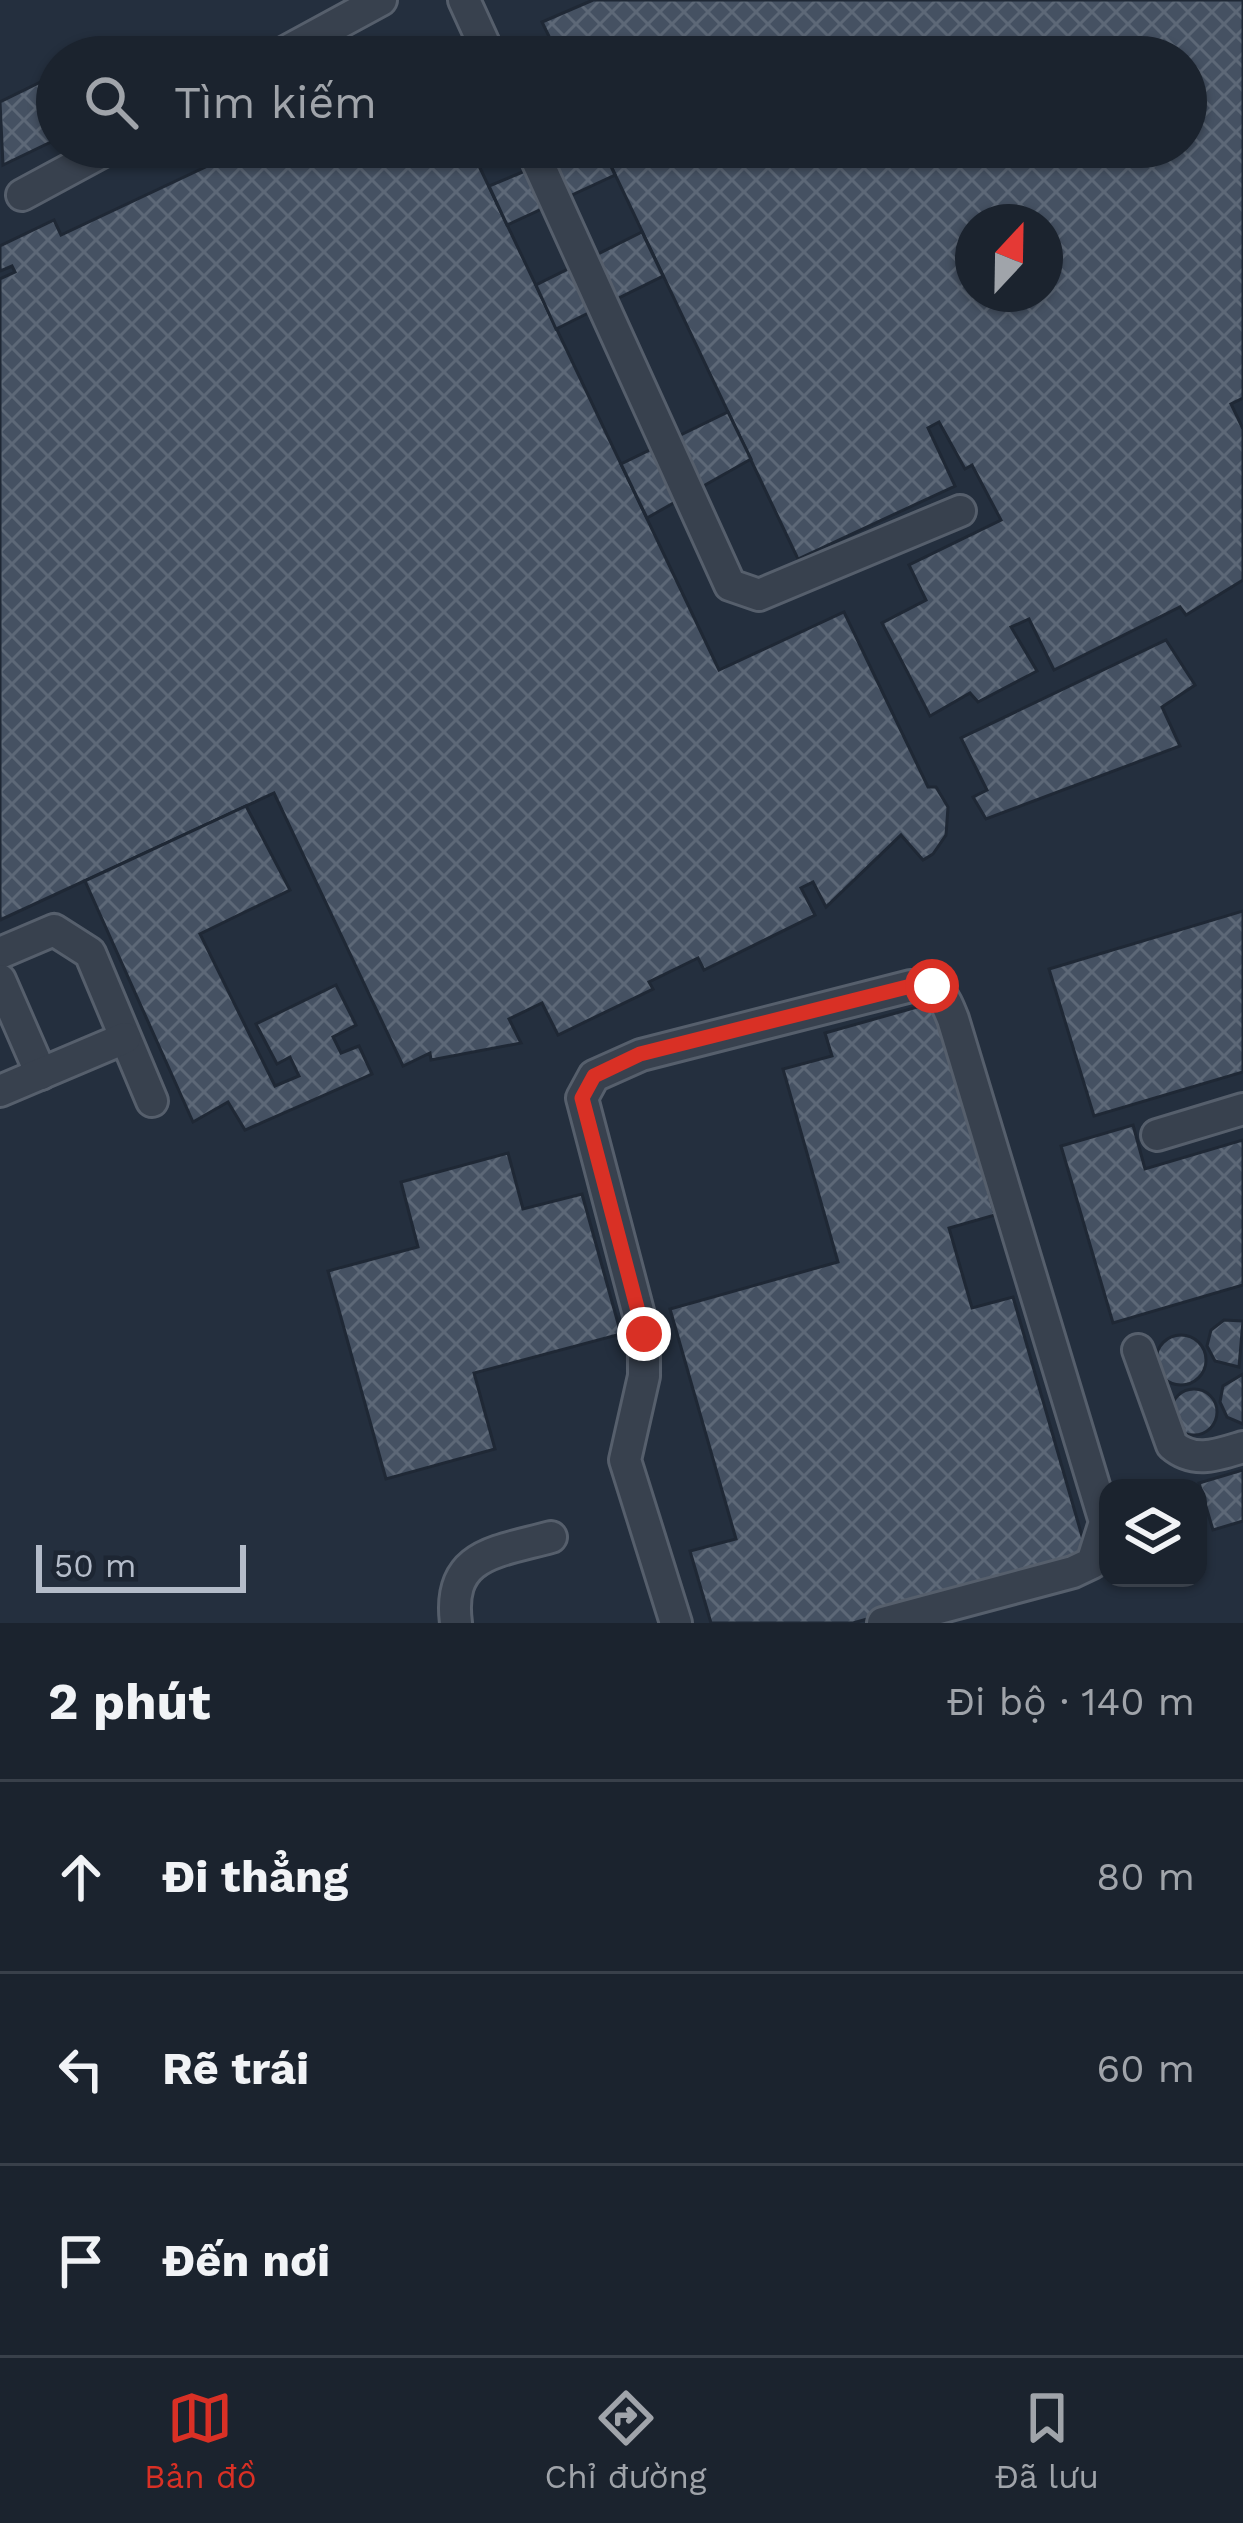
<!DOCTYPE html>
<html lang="vi">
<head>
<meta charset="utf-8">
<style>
	body { margin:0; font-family:"Work Sans",sans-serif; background:#242b36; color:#f1f3f6 }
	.controls { position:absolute; right:36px; bottom:36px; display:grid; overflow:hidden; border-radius:24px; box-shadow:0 3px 9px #0004 }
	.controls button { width:108px; height:108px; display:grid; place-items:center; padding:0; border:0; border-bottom:3px solid #39404a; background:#1b232e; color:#f1f3f6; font:60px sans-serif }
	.compass { position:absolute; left:955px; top:204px; width:108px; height:108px; border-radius:50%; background:#1b232e; box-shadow:0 3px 9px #0004; rotate:22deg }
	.scale { position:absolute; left:36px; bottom:30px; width:210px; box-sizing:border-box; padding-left:12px; border:6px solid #b4bcc9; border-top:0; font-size:33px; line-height:42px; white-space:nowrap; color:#b4bcc9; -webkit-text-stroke:9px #1d2633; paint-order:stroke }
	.stop { position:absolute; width:36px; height:36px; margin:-27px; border:9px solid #d93025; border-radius:50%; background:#fff }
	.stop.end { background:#d93025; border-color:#fff; box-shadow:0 3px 12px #0008 }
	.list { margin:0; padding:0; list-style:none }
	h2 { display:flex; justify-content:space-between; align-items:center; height:156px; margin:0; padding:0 48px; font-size:51px }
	h2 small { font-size:39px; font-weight:400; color:#a0a4aa }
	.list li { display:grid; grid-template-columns:78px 1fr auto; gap:36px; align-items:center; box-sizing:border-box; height:192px; padding:0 48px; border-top:3px solid #39404a }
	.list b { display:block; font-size:45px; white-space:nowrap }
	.list em { font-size:39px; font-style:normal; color:#a0a4aa }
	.icon { flex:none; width:66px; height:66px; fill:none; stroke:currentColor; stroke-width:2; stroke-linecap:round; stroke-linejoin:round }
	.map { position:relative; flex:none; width:1243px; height:1623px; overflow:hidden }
	.search { position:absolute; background:#1b232e; box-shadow:0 3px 9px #0004; left:36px; right:36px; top:36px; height:132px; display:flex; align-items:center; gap:30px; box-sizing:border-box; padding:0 42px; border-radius:66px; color:#a0a4aa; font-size:45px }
	.sheet { height:732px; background:#1b232e }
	nav { display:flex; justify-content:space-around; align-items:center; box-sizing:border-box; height:168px; border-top:3px solid #39404a; background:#1b232e; font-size:33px; color:#a0a4aa }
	nav a { display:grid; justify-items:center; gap:6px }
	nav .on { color:#d93025 }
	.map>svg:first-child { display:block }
</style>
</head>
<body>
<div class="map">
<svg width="1243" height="1623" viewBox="0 0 1243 1623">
	<defs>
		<pattern id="building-cross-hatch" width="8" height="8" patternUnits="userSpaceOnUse" patternTransform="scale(3)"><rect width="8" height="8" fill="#455162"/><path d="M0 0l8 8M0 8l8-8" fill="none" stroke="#5d6877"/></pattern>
	</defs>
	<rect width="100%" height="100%" fill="#242f3e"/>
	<!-- building -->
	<g fill="url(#building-cross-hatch)" stroke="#1f2835" stroke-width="3" fill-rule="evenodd">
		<path d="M593 0H1243V398L1231 404 1243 429V580L1186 615 1180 607 1054 670 1029 619 1011 627 1037 671 978 702 970 693 930 716 882 623 926 600 909 565 1001 520 972 465 965 469 939 422 928 428 955 486 798 559 602 147H1186V57H559L542 22ZM973 222H1045V294H973Z"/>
		<polygon points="125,41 133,57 92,57"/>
		<polygon points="57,74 57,139 3,165 0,102"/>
		<polygon points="248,147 470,147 719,670 844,612 928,787 936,787 948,807 946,835 933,854 923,860 901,835 826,907 813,882 801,888 815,915 704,970 698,958 649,982 653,989 558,1035 542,1003 509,1019 521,1043 431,1060 430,1053 403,1066 274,793 0,920 0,279 15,272 12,266 0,271 0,246 54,220 61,235"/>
		<polygon points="583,147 602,147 615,175 507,225 489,186"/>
		<polygon points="642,232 663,276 556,329 536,285"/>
		<polygon points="728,412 751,459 647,518 621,464"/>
		<polygon points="1166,640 1195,685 1162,707 1180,746 986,819 973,797 987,790 961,738"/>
		<polygon points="246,806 290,890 200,934 275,1086 299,1076 290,1057 277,1064 256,1024 336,985 356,1025 333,1037 341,1053 359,1046 372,1074 245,1130 228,1102 193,1122 85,881"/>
		<polygon points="1243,911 1243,1072 1094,1116 1049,969"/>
		<polygon points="935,1002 995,1215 949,1228 972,1308 1013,1297 1088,1557 853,1623 711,1623 690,1551 736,1539 670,1309 838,1262 783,1069 832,1056 825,1033"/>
		<polygon points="1133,1125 1145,1169 1243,1140 1243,1285 1113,1323 1061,1146"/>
		<polygon points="508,1153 523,1209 582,1194 621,1334 474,1373 495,1449 386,1479 328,1271 418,1247 401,1182"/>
		<polygon points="1224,1320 1243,1321 1239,1367 1215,1361 1207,1346 1211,1330"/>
		<circle cx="1181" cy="1360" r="25"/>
		<polygon points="1243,1374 1243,1424 1227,1417 1220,1402 1223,1386"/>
		<circle cx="1194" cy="1412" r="23"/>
		<polygon points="1243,1470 1243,1521 1213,1530 1199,1483"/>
	</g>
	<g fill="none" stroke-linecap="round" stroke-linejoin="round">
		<!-- minor casing -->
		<g stroke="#565f6c" stroke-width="36">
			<g id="minor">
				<polyline points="464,0 490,57"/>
				<polyline points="276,57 381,0"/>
				<polyline points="531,147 730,585 759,595 960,511"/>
				<polyline points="22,195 111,147"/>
				<polyline points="0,953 54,930 90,953 152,1101"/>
				<polyline points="0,980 41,1074"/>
				<polyline points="0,1091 125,1038"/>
				<polyline points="1157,1135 1243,1109"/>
				<path d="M1138 1350 1172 1445C1194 1464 1217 1455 1243 1447"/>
				<path d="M456 1623C447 1553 497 1552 551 1537"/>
				<path d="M676 1623 625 1460 644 1376V1334L582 1098 594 1076 641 1055 911 986C939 985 943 994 953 1019L1105 1522 1092 1563 1073 1572 883 1623"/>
			</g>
		</g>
		<!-- minor -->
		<use href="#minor" stroke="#38414e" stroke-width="30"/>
	</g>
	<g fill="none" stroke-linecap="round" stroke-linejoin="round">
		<!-- route -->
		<polyline stroke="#d93025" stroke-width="15" points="644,1334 582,1098 594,1076 640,1054 911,986 932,986"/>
	</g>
</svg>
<div class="controls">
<button><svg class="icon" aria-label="layers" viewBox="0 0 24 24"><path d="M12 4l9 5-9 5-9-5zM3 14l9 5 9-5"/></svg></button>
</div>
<svg class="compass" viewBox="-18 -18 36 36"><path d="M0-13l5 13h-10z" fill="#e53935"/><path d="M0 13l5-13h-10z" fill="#a0a4aa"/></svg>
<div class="scale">50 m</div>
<div class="stop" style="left:932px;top:986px"></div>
<div class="stop end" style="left:644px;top:1334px"></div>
<div class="search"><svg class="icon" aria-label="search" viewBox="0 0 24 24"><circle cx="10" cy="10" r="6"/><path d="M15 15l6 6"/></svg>Tìm kiếm</div>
</div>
<section class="sheet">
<h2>2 phút<small>Đi bộ · 140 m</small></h2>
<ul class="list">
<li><svg class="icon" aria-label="ahead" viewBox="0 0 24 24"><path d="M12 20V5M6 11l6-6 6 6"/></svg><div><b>Đi thẳng</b></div><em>80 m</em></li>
<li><svg class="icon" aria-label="left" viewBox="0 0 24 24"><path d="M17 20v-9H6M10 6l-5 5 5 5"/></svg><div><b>Rẽ trái</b></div><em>60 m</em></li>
<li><svg class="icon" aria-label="arrive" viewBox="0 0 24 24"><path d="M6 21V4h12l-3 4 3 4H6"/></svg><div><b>Đến nơi</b></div></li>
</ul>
</section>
<nav>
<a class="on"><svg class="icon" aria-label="map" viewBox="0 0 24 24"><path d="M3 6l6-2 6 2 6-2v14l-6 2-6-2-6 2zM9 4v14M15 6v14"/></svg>Bản đồ</a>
<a><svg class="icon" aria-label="directions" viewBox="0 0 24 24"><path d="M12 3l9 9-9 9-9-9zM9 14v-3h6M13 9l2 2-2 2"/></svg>Chỉ đường</a>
<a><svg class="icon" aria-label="saved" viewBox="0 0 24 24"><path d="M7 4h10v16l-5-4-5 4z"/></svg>Đã lưu</a>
</nav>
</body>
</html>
